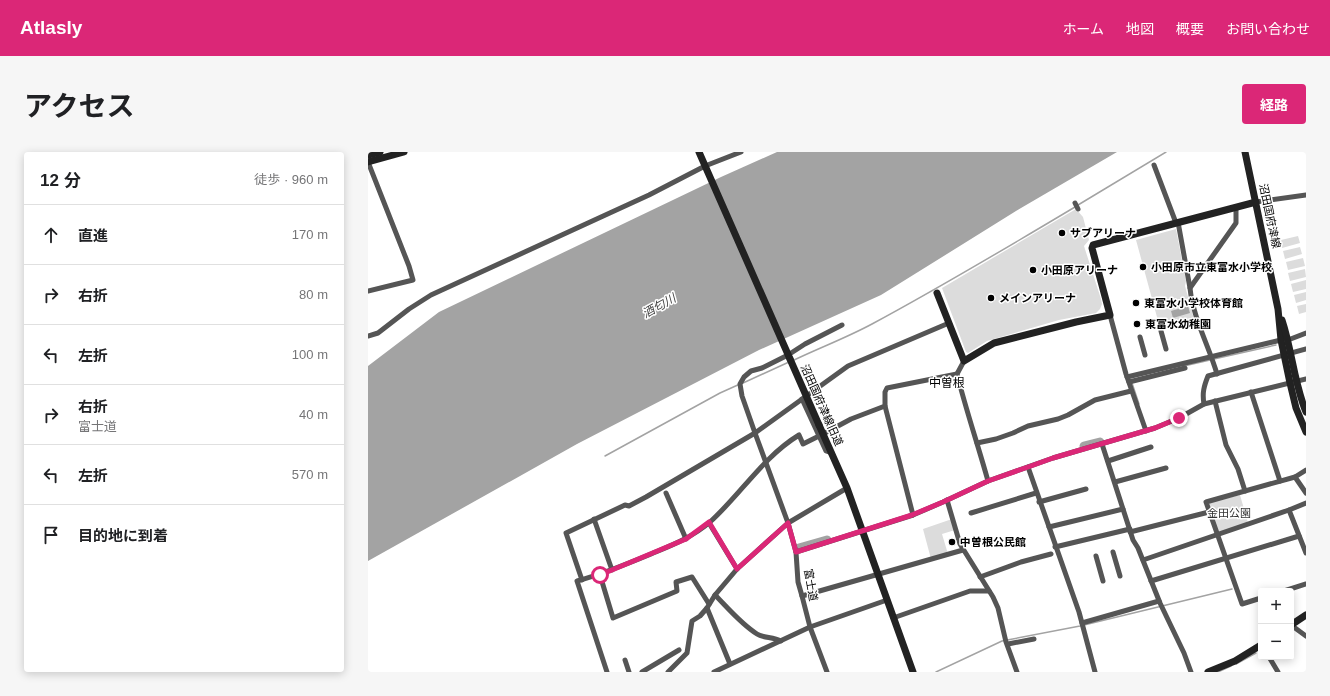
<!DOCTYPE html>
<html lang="ja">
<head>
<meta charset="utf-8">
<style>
	body { margin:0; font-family:Arial,"Noto Sans JP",sans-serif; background:#f6f6f6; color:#202124 }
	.controls { position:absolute; right:12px; bottom:12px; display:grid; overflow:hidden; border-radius:4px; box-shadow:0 2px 10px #0003 }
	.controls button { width:36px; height:36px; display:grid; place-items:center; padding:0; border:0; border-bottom:1px solid #e0e0e0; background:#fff; color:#202124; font:20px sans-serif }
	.stop { position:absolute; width:12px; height:12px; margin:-9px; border:3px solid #db2777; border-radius:50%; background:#fff }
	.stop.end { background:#db2777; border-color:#fff; box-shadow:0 1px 4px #0008 }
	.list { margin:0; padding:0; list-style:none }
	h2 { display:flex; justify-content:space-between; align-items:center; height:52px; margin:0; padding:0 16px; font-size:17px }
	h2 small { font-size:13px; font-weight:400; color:#757577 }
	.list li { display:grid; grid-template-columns:26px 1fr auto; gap:12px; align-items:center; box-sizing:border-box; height:60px; padding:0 16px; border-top:1px solid #e0e0e0 }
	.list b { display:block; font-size:15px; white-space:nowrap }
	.list p { margin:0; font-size:13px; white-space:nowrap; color:#757577 }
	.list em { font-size:13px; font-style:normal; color:#757577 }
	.icon { flex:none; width:22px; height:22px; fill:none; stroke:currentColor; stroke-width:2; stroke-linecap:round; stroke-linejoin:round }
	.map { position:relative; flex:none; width:938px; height:520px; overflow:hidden; border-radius:4px }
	header { display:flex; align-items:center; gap:24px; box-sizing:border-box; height:56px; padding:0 20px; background:#db2777; color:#fff }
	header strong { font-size:19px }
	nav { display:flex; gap:22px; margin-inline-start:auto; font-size:14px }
	.intro { display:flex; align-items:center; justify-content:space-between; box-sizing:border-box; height:96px; padding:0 24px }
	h1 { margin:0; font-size:28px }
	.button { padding:10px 18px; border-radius:4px; background:#db2777; color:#fff; font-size:14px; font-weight:700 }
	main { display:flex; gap:24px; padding:0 24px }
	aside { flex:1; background:#fff; border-radius:4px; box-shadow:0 2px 10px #0003 }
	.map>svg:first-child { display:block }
</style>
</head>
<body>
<header>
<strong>Atlasly</strong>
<nav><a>ホーム</a><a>地図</a><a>概要</a><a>お問い合わせ</a></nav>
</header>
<div class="intro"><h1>アクセス</h1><a class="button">経路</a></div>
<main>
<aside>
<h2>12 分<small>徒歩 · 960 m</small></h2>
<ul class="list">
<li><svg class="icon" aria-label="ahead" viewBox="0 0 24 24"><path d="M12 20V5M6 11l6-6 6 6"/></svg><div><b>直進</b></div><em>170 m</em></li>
<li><svg class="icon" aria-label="right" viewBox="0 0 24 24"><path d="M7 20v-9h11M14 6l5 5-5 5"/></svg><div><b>右折</b></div><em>80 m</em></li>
<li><svg class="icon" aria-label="left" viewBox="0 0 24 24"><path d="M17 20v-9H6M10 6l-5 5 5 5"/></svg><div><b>左折</b></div><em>100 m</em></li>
<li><svg class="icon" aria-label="right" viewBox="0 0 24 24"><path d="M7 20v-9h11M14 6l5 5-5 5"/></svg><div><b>右折</b><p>富士道</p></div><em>40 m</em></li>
<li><svg class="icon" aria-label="left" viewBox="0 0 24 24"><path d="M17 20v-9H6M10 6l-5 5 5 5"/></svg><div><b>左折</b></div><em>570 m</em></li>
<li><svg class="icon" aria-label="arrive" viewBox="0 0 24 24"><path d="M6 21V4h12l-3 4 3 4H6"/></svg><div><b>目的地に到着</b></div></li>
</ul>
</aside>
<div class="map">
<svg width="938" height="520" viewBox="0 0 938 520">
	<rect width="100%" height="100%" fill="#fff"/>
	<!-- green -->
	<g fill="#dcdcdc">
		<polygon points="708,57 715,65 721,88 716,94 733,147 734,152 732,157 728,161 691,168 619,189 600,201 598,200 574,136"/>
		<polygon points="808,77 818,129 817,134 826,167 792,176 768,88"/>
		<polygon points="930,84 932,91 914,96 913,88"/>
		<polygon points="932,95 934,102 917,107 915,99"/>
		<polygon points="935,106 937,114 920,118 918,110"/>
		<polygon points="937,117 938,125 922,129 920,121"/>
		<polygon points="938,128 938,137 925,140 923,132"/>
		<polygon points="938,140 938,148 928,151 926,143"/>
		<polygon points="938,152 938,160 931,162 929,154"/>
		<polygon points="872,343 880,371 850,381 840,351"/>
		<polygon points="584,367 587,378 574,382 580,402 563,407 555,377"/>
	</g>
	<!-- water -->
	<g fill="#a3a3a3">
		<polygon points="409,0 749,0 653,56 513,143 391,198 209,292 0,409 0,214 71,160 353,25"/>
		<polygon points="820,154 822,161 805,166 803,159"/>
	</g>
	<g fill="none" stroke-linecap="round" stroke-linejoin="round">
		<!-- stream -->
		<g stroke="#a3a3a3" stroke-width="1.5">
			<polyline points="710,53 798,0"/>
			<polyline points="846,207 908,193"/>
			<path d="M424 209C451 196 478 186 504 172 573 135 640 95 707 55"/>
			<polyline points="816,214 842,208"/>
			<polyline points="375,231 421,210"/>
			<polyline points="764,231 771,252"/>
			<polyline points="237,304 352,241 372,232"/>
			<polyline points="868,512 888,501"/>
			<polyline points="568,520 634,489 712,474 864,437"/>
			<polyline points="850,520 863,514"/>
		</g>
		<!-- river -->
		<g stroke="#a3a3a3" stroke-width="9">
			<polyline points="716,294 732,290"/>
			<polyline points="431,396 459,388"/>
		</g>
		<!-- street -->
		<g stroke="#555" stroke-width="5">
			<polyline points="786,13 808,71"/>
			<polyline points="888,50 938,43"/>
			<polyline points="707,51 710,57"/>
			<polyline points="810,70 822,136"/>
			<polyline points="0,139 45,128 41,114 0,10"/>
			<polyline points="742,163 758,222 778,279"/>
			<polyline points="793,179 798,197"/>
			<polyline points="0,184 10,181 41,157 63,143 281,43 337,14 373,0"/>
			<polyline points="772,185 777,203"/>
			<polyline points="920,188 938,181"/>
			<path d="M596 209 589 222C598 258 610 293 620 329"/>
			<path d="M849 222C841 194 825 166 822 136L868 71V55"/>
			<polyline points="759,225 913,188"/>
			<polyline points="761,230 817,216"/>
			<polyline points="883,240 912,329"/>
			<polyline points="434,247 458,299 464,301"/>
			<polyline points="847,249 858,293 870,317 877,339"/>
			<path d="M836 252C834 241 836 234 840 224L938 197"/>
			<polyline points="517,254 545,363"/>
			<polyline points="455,282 483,267 517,254 517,240 519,236 589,222"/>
			<polyline points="609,291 628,287 645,281 660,274 690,267 700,263 727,248 763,239"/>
			<polyline points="734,292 765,388 770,396 792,451 816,501 823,520"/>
			<polyline points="740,309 783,295"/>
			<polyline points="660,315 711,460 727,520"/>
			<polyline points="938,318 927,325 938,341"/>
			<polyline points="747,330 798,316"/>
			<polyline points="298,341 318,387"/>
			<polyline points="579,348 592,392 625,445 630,456 638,490 649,520"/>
			<polyline points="671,350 718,337"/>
			<polyline points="938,351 921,358 938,401"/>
			<polyline points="603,361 668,341"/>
			<polyline points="226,367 244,418"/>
			<polyline points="341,371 369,417"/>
			<polyline points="681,375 755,357"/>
			<polyline points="762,380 841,360"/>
			<polyline points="687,395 762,377"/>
			<polyline points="428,400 545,363 575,350 620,329 685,306 787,276 811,266 836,252 938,227"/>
			<polyline points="745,400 752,424"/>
			<polyline points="728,404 735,429"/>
			<polyline points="775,408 921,358"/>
			<polyline points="232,423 245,466 309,439 308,430 324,425 341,452"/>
			<polyline points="612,425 653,410 683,402"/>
			<polyline points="214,428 198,381 257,353 261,354 278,345 387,281 480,214 581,171"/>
			<polyline points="783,429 931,384"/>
			<polyline points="916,439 938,432"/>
			<path d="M347 443C360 456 373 472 389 482 395 486 405 485 413 489"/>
			<polyline points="434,444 595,398"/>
			<polyline points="893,446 874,452 838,350 927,325"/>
			<polyline points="339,456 362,512"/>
			<polyline points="525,466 602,439 621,439"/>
			<polyline points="714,471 791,449"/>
			<polyline points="923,473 938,484"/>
			<polyline points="640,492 666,487"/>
			<polyline points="901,505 910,520"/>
			<polyline points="257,508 261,520"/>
			<path d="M239 520 209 429C235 422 259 412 283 402 304 393 325 385 342 370 373 342 395 305 431 283L435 292 451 284"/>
			<polyline points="274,520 311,498"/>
			<polyline points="300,520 319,501 324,469 332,464 339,456 347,443 369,417 420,371 479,336"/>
			<polyline points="346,520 442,475 519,448"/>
			<polyline points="459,520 442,475 434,444 430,430 428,400 420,371 387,281 374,244 372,232 376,225 383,219 394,216 420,203 437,192 474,173"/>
		</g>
		<!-- secondary -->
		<g stroke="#222" stroke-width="7">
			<polyline points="331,0 422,207"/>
			<polyline points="877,0 910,157 913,188 922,231 928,256 938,280"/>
			<polyline points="0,3 12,0"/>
			<polyline points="0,10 36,0"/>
			<polyline points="569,141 596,209 626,191 708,170 742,163 724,96 725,93 888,50"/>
			<path d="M914 168C924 198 926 231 938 260"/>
			<polyline points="451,273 479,336 545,520"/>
			<polyline points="923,473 938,463"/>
			<polyline points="840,520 867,509 893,493"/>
		</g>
		<!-- secondary-bridge -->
		<polyline stroke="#222" stroke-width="7" points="422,207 451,273"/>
	</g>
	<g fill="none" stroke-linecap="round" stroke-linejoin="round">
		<!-- route -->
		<polyline stroke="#db2777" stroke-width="5" points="232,423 318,387 341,370 369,417 420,371 428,400 544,363 575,350 620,329 660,315 685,306 787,276 811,266"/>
	</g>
	<!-- markers -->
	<g fill="#000" stroke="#fff" stroke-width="1.5">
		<circle cx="694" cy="81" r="4"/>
		<circle cx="775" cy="115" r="4"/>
		<circle cx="665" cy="118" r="4"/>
		<circle cx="623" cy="146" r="4"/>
		<circle cx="768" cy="151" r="4"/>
		<circle cx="769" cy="172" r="4"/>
		<circle cx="584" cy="390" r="4"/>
	</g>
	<g text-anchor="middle" stroke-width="3" stroke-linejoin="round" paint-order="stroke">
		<!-- street labels -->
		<g font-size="11" fill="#000" stroke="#fff">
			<text transform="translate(902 64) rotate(78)" y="4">沼田国府津線</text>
			<text transform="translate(454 253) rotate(66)" y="4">沼田国府津線旧道</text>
			<text transform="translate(443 433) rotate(80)" y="4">富士道</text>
		</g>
		<!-- poi labels -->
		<g font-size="11" font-weight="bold" fill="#000" stroke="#fff" text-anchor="start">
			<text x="702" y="85">サブアリーナ</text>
			<text x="783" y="119">小田原市立東富水小学校</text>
			<text x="673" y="122">小田原アリーナ</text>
			<text x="631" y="150">メインアリーナ</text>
			<text x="776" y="155">東富水小学校体育館</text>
			<text x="777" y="176">東富水幼稚園</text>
			<text x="592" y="394">中曽根公民館</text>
		</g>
		<!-- park labels -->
		<g font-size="11" fill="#333" stroke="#fff">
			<text x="861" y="365">金田公園</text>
		</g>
		<!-- water labels -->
		<g font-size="12" font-style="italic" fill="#444" stroke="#fff">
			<text transform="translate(291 154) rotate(-29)" y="4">酒匂川</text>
		</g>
		<!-- neighbourhood labels -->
		<g font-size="12" fill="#000" stroke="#fff">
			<text x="579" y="235">中曽根</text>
		</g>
	</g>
</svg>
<div class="controls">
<button>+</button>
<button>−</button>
</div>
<div class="stop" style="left:232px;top:423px"></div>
<div class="stop end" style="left:811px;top:266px"></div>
</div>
</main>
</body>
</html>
